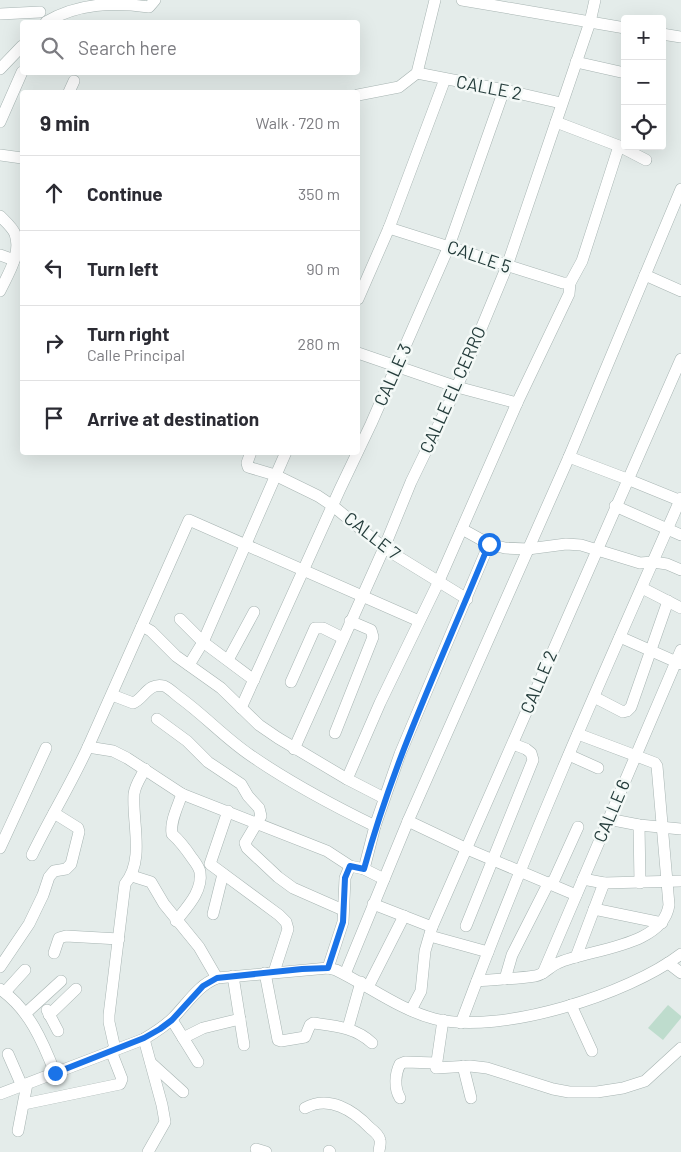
<!DOCTYPE html>
<html lang="en">
<head>
<meta charset="utf-8">
<style>
	body { margin:0; font-family:Barlow,sans-serif; background:#f2f2f3; color:#2b2b33 }
	.controls { position:absolute; right:15px; top:15px; display:grid; overflow:hidden; border-radius:5px; box-shadow:0 5px 20px #0002 }
	.controls button { width:45px; height:45px; display:grid; place-items:center; padding:0; border:0; border-bottom:1px solid #e1e1e2; background:#fff; color:#2b2b33; font:25px sans-serif }
	.stop { position:absolute; width:15px; height:15px; margin:-11px; border:4px solid #1a73e8; border-radius:50%; background:#fff }
	.stop.end { background:#1a73e8; border-color:#fff; box-shadow:0 1px 5px #0008 }
	.list { margin:0; padding:0; list-style:none }
	h2 { display:flex; justify-content:space-between; align-items:center; height:65px; margin:0; padding:0 20px; font-size:21px }
	h2 small { font-size:16px; font-weight:400; color:#7c7c81 }
	.list li { display:grid; grid-template-columns:32px 1fr auto; gap:15px; align-items:center; box-sizing:border-box; height:75px; padding:0 20px; border-top:1px solid #e1e1e2 }
	.list b { display:block; font-size:19px; white-space:nowrap }
	.list p { margin:0; font-size:16px; white-space:nowrap; color:#7c7c81 }
	.list em { font-size:16px; font-style:normal; color:#7c7c81 }
	.icon { flex:none; width:28px; height:28px; fill:none; stroke:currentColor; stroke-width:2; stroke-linecap:round; stroke-linejoin:round }
	.map { position:relative; flex:none; width:681px; height:1152px; overflow:hidden }
	.search { position:absolute; background:#fff; box-shadow:0 5px 20px #0002; left:20px; top:20px; width:340px; height:55px; display:flex; align-items:center; gap:12px; box-sizing:border-box; padding:0 18px; border-radius:5px; color:#7c7c81; font-size:19px }
	.panel { position:absolute; background:#fff; box-shadow:0 5px 20px #0002; left:20px; top:90px; width:340px; height:365px; border-radius:5px }
	.map>svg:first-child { display:block }
</style>
</head>
<body>
<div class="map">
<svg width="681" height="1152" viewBox="0 0 681 1152">
	<rect width="100%" height="100%" fill="#e4ecea"/>
	<!-- green -->
	<polygon fill="#bedccd" points="668,1005 681,1016 681,1018 663,1040 648,1028"/>
	<g fill="none" stroke-linecap="round" stroke-linejoin="round">
		<!-- minor casing -->
		<g stroke="#a7b4b2" stroke-width="12">
			<g id="minor">
				<polyline points="462,0 625,28"/>
				<polyline points="0,14 40,12"/>
				<path d="M46 22C78 3 113 2 149 7L155 0"/>
				<polyline points="662,34 681,37"/>
				<polyline points="576,62 625,73"/>
				<polyline points="0,69 22,46"/>
				<polyline points="417,73 504,90 561,103"/>
				<polyline points="69,92 74,81"/>
				<polyline points="358,95 399,87 417,73 435,0"/>
				<polyline points="0,122 22,72"/>
				<polyline points="556,122 619,146 646,160"/>
				<polyline points="0,155 22,158"/>
				<path d="M0 216C5 221 13 228 15 234 22 253 8 274 0 291"/>
				<polyline points="389,228 563,283 570,283"/>
				<polyline points="0,255 14,260"/>
				<polyline points="645,275 681,291"/>
				<polyline points="358,299 389,228 445,79"/>
				<polyline points="358,353 457,387 517,403"/>
				<polyline points="251,452 247,463 248,467 275,475 318,496 333,506 384,548 467,599"/>
				<polyline points="569,457 627,479 681,501"/>
				<polyline points="615,506 681,535"/>
				<polyline points="462,529 489,544 505,548 528,549 566,544 581,545 640,563 653,562 667,564 681,570"/>
				<polyline points="642,588 681,608"/>
				<polyline points="180,619 203,642 254,680"/>
				<polyline points="142,626 151,631 176,656 221,688 259,725 278,738 347,779 384,798"/>
				<polyline points="620,637 681,664"/>
				<polyline points="228,660 254,612"/>
				<polyline points="189,665 203,642 286,452"/>
				<polyline points="291,682 315,628 323,628 343,638"/>
				<path d="M112 695 133 703C144 699 148 682 164 686 169 688 175 694 179 697 204 715 225 738 250 755 289 782 332 805 375 826"/>
				<polyline points="594,697 623,712 627,711 631,707 668,601"/>
				<polyline points="241,708 340,489 371,424 449,246 504,90"/>
				<polyline points="157,719 187,741 208,762 241,784 248,796 259,808 261,816 245,843 247,848 278,877 293,888 343,910"/>
				<polyline points="335,733 373,637 371,630 350,621"/>
				<polyline points="88,747 113,751 127,758 182,794 327,851 350,866 364,869 384,879"/>
				<polyline points="294,749 384,548 411,482 457,387 507,266 590,22 595,0"/>
				<polyline points="569,755 598,768"/>
				<polyline points="347,779 380,703 438,583 517,403 569,294 570,283 582,261 619,146"/>
				<polyline points="228,811 210,864 279,915 286,922 288,929 274,972"/>
				<polyline points="608,819 639,825 681,829"/>
				<polyline points="408,821 467,849 576,895"/>
				<polyline points="639,825 640,883"/>
				<polyline points="0,848 46,748"/>
				<path d="M32 855C50 818 71 784 88 747L189 520 419 621"/>
				<polyline points="364,869 375,826 400,754 489,544"/>
				<polyline points="132,876 151,882 164,904 199,947 217,978"/>
				<polyline points="583,879 604,883 681,881"/>
				<polyline points="373,904 432,927"/>
				<polyline points="594,909 662,923"/>
				<polyline points="213,914 223,874"/>
				<path d="M176 921C187 907 203 891 200 872 199 867 195 862 192 858 186 849 180 841 172 834 170 821 178 806 182 794"/>
				<polyline points="466,926 533,760 531,753 526,749 513,744"/>
				<polyline points="430,936 488,952"/>
				<polyline points="54,953 59,938 66,936 119,939"/>
				<polyline points="576,957 604,883"/>
				<polyline points="668,963 681,973"/>
				<polyline points="0,967 29,924 43,895 49,877 54,871 66,869 71,864 79,832 78,828 54,813"/>
				<polyline points="328,968 343,922 345,878 350,866"/>
				<path d="M265 973 278 1040 281 1041 305 1037 310 1025 313 1023C335 1026 355 1027 372 1043"/>
				<polyline points="543,973 681,650"/>
				<polyline points="345,974 408,821 569,457 681,189"/>
				<polyline points="233,976 244,1045"/>
				<polyline points="505,979 512,955 548,884 554,880 578,827"/>
				<path d="M477 981C496 979 516 979 535 976 544 975 550 966 558 963 589 949 663 947 669 905L657 766 655 763 578 734"/>
				<polyline points="368,987 404,916"/>
				<path d="M0 989C29 1009 43 1042 55 1073"/>
				<polyline points="5,992 25,970"/>
				<polyline points="571,1005 592,1051"/>
				<polyline points="47,1010 58,1031"/>
				<polyline points="411,1010 421,991 425,951 432,927 681,359"/>
				<polyline points="26,1013 61,981"/>
				<polyline points="49,1015 76,989"/>
				<polyline points="172,1020 198,1062"/>
				<polyline points="443,1020 436,1068 470,1066 487,1068 553,1089 569,1092 597,1092 623,1088 645,1081 681,1048"/>
				<path d="M461 1023C527 845 604 672 681 498"/>
				<polyline points="348,1028 361,982"/>
				<polyline points="183,1038 203,1028 240,1019"/>
				<polyline points="144,1039 162,1105 165,1122 148,1152"/>
				<path d="M115 1049 109 1022V1015L125 884C145 860 132 823 134 794 135 785 141 777 145 769"/>
				<polyline points="8,1054 22,1086"/>
				<polyline points="151,1063 183,1092"/>
				<polyline points="463,1066 471,1098"/>
				<path d="M0 1094 144 1039C154 1033 164 1027 173 1018 187 1004 198 985 217 978L328 968 336 970C369 986 400 1010 435 1019 501 1035 629 994 681 954"/>
				<path d="M400 1098C394 1088 395 1074 400 1064L405 1062 436 1063"/>
				<polyline points="24,1104 120,1084 122,1079 111,1051"/>
				<path d="M305 1108C329 1095 353 1110 370 1128 374 1131 379 1135 380 1140 381 1144 379 1148 379 1152"/>
				<polyline points="18,1131 27,1084"/>
				<polyline points="256,1149 266,1152"/>
				<polyline points="329,1151 330,1152"/>
			</g>
		</g>
		<!-- minor -->
		<use href="#minor" stroke="#fff" stroke-width="11"/>
	</g>
	<g fill="none" stroke-linecap="round" stroke-linejoin="round">
		<!-- route -->
		<path stroke="#1a73e8" stroke-width="6" d="M55 1073 144 1038 160 1029 172 1020 203 986 217 978 302 969 328 968 343 922 345 878 350 866 364 869C395 755 445 653 489 544"/>
	</g>
	<g text-anchor="middle" stroke-width="5" stroke-linejoin="round" paint-order="stroke">
		<!-- street labels -->
		<g font-size="18" fill="#243c3b" stroke="#f4f9f7">
			<text transform="translate(489 88) rotate(11)" y="6">CALLE 2</text>
			<text transform="translate(479 257) rotate(19)" y="6">CALLE 5</text>
			<text transform="translate(393 375) rotate(-66)" y="6">CALLE 3</text>
			<text transform="translate(453 390) rotate(-66)" y="6">CALLE EL CERRO</text>
			<text transform="translate(372 536) rotate(38)" y="6">CALLE 7</text>
			<text transform="translate(539 682) rotate(-67)" y="6">CALLE 2</text>
			<text transform="translate(612 811) rotate(-67)" y="6">CALLE 6</text>
		</g>
	</g>
</svg>
<div class="controls">
<button>+</button>
<button>−</button>
<button><svg class="icon" aria-label="locate" viewBox="0 0 24 24"><circle cx="12" cy="12" r="6"/><path d="M12 2v4M12 18v4M2 12h4M18 12h4"/></svg></button>
</div>
<div class="stop" style="left:489px;top:544px"></div>
<div class="stop end" style="left:55px;top:1073px"></div>
<div class="search"><svg class="icon" aria-label="search" viewBox="0 0 24 24"><circle cx="10" cy="10" r="6"/><path d="M15 15l6 6"/></svg>Search here</div>
<section class="panel">
<h2>9 min<small>Walk · 720 m</small></h2>
<ul class="list">
<li><svg class="icon" aria-label="ahead" viewBox="0 0 24 24"><path d="M12 20V5M6 11l6-6 6 6"/></svg><div><b>Continue</b></div><em>350 m</em></li>
<li><svg class="icon" aria-label="left" viewBox="0 0 24 24"><path d="M17 20v-9H6M10 6l-5 5 5 5"/></svg><div><b>Turn left</b></div><em>90 m</em></li>
<li><svg class="icon" aria-label="right" viewBox="0 0 24 24"><path d="M7 20v-9h11M14 6l5 5-5 5"/></svg><div><b>Turn right</b><p>Calle Principal</p></div><em>280 m</em></li>
<li><svg class="icon" aria-label="arrive" viewBox="0 0 24 24"><path d="M6 21V4h12l-3 4 3 4H6"/></svg><div><b>Arrive at destination</b></div></li>
</ul>
</section>
</div>
</body>
</html>
